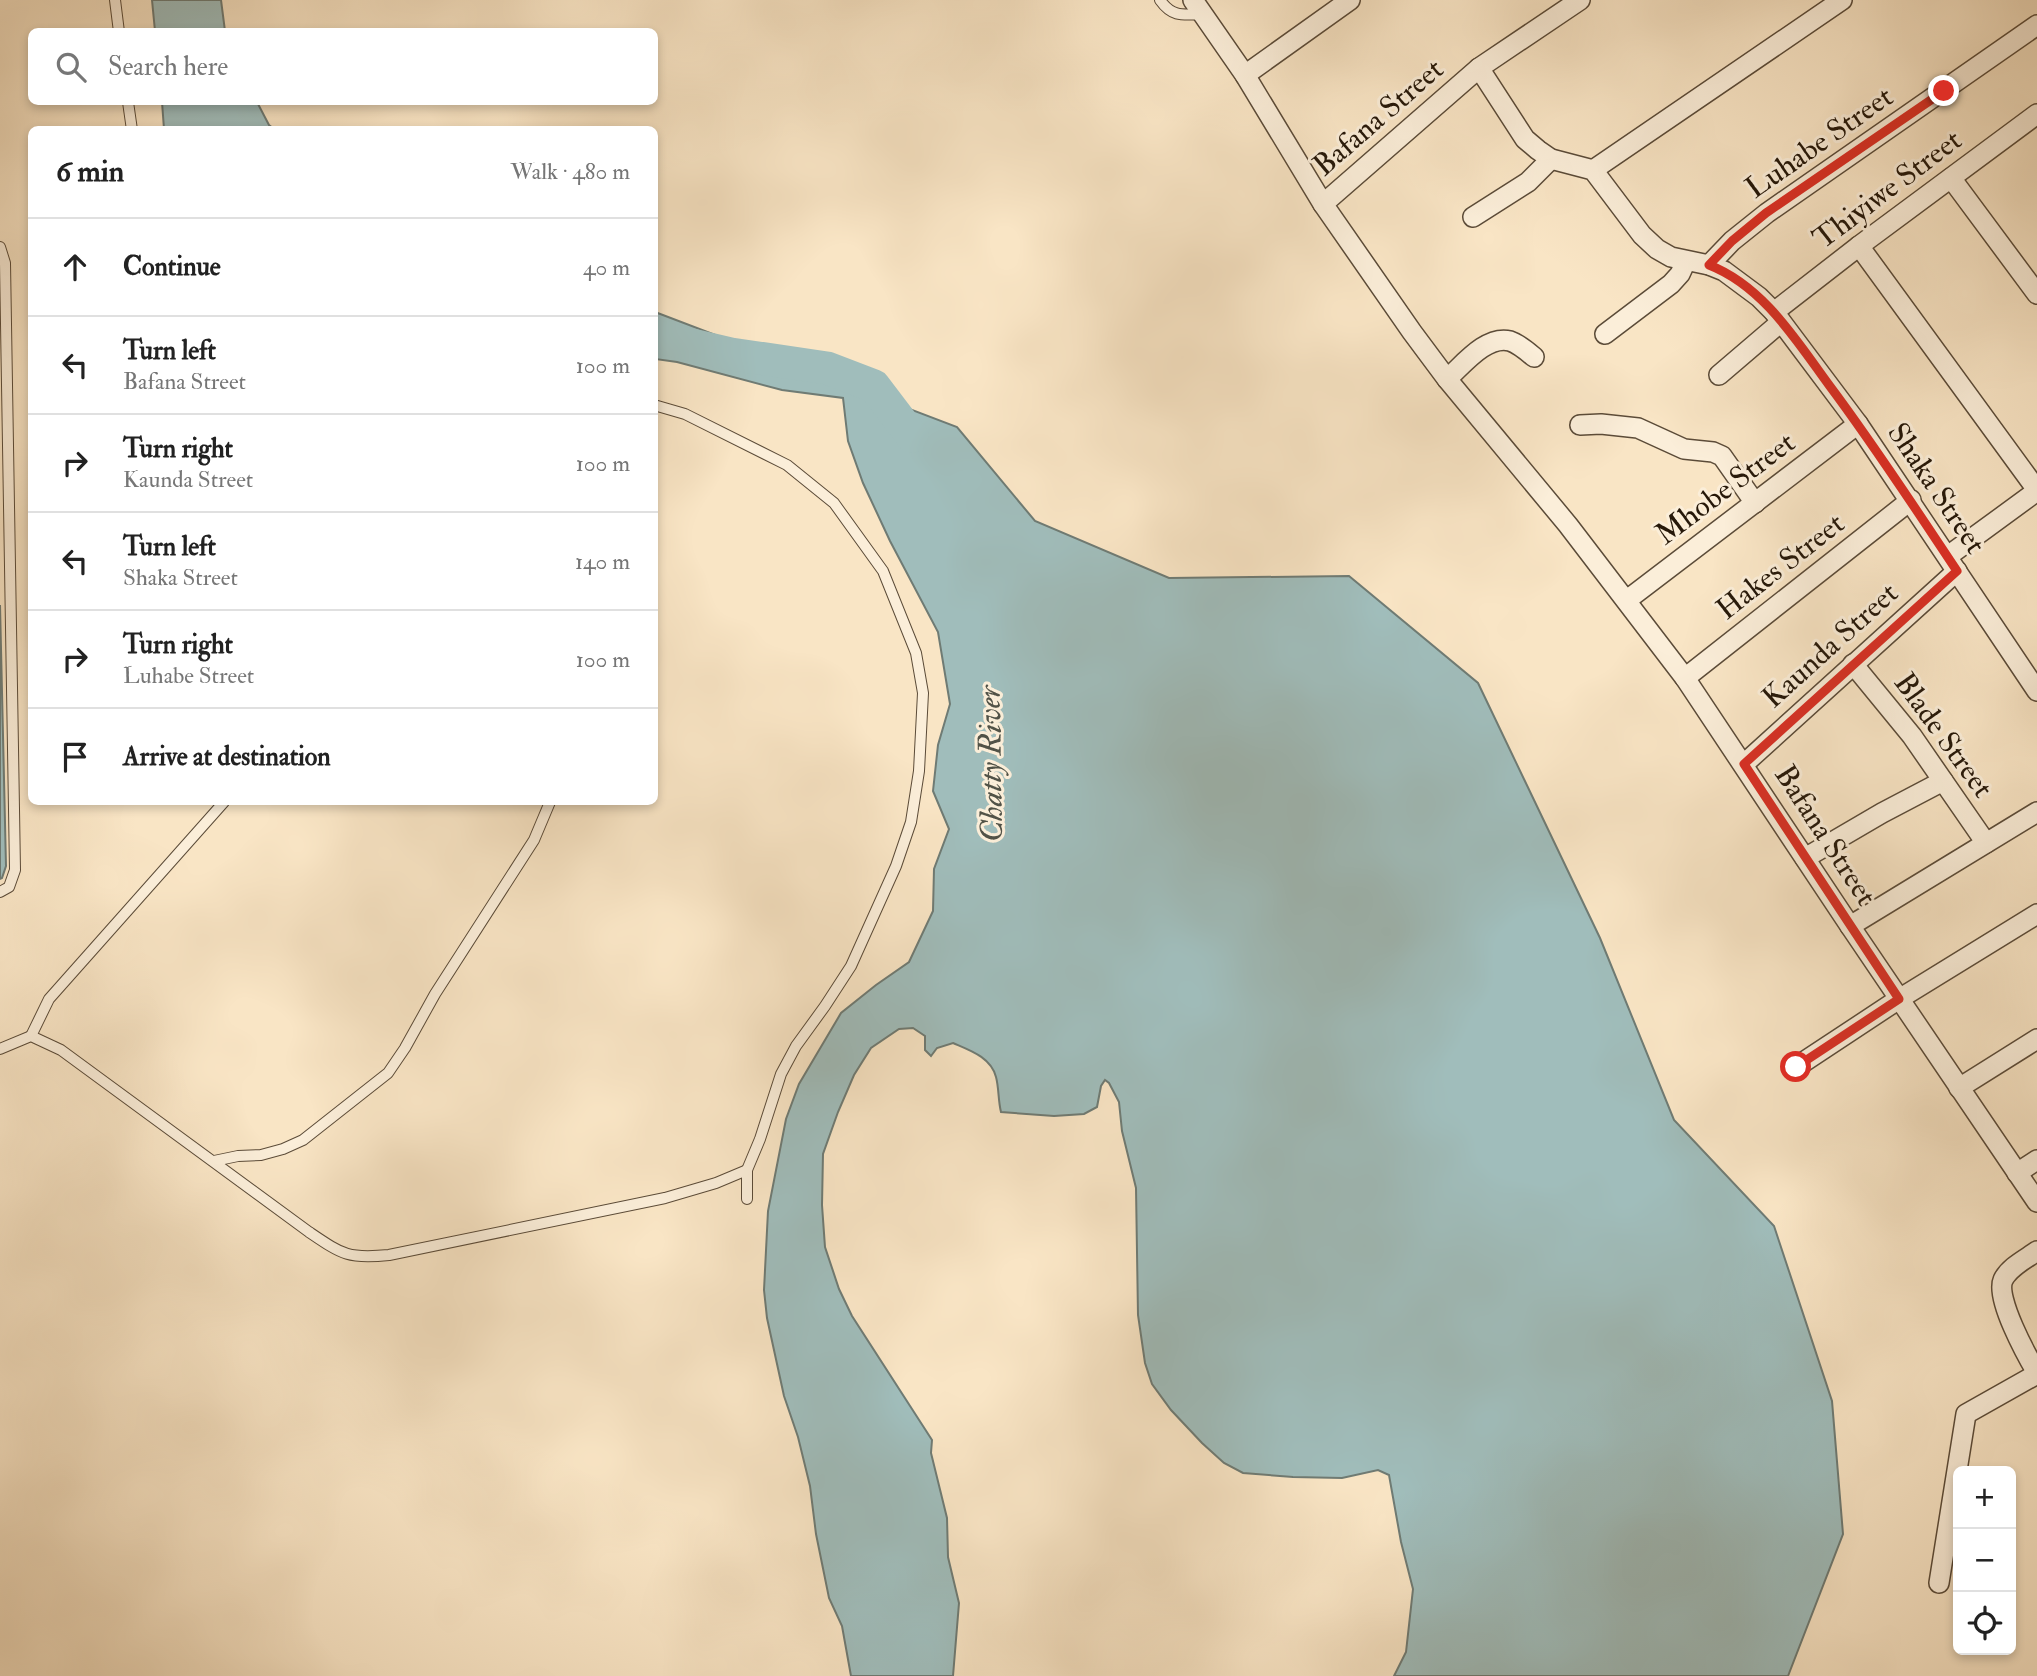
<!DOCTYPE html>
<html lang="en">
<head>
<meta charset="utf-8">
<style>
	body { margin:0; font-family:"IM FELL Double Pica",serif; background:#f2f2f2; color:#222 }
	.controls { position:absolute; right:21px; bottom:21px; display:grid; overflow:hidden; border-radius:10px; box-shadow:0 4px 10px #0003 }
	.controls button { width:63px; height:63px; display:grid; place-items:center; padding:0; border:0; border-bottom:2px solid #e0e0e0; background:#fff; color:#222; font:35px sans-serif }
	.stop { position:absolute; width:21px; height:21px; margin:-16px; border:5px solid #d93025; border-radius:50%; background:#fff }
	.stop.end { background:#d93025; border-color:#fff; box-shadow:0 2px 7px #0008 }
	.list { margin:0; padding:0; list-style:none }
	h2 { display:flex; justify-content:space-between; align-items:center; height:91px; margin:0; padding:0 28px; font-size:30px }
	h2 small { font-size:23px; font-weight:400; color:#767676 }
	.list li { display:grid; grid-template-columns:46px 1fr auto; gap:21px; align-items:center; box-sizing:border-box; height:98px; padding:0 28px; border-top:2px solid #e0e0e0 }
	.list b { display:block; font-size:26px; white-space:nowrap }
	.list p { margin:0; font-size:23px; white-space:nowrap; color:#767676 }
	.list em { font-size:23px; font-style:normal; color:#767676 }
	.icon { flex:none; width:38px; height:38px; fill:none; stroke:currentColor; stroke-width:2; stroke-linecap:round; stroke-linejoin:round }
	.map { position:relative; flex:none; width:2037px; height:1676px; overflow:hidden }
	.search { position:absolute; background:#fff; box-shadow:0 4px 10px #0003; left:28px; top:28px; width:630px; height:77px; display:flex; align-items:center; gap:18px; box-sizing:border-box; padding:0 24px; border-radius:10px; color:#767676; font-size:26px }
	.panel { position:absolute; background:#fff; box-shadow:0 4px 10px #0003; left:28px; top:126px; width:630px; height:679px; border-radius:10px }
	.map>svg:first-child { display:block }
</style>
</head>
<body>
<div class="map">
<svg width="2037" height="1676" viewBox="0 0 2037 1676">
	<rect width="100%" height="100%" fill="#f9e5c5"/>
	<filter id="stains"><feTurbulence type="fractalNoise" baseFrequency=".00286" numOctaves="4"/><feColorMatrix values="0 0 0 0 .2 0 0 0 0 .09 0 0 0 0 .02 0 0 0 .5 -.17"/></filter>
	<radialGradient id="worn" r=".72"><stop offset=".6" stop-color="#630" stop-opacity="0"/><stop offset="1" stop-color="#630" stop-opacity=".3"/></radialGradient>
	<!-- water -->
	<g fill="#a0bdbb" stroke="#6f7b74" stroke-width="2">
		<polygon points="152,0 221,0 225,31 155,31"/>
		<polygon points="162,102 257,102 269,125 274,129 164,129"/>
		<path d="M655 312 957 427 1035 521 1169 578 1349 576 1478 683 1600 938 1674 1120 1774 1226 1832 1401 1843 1534 1788 1676H1394L1406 1652 1413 1589 1401 1542 1389 1475 1378 1470 1342 1478 1293 1477 1243 1473 1224 1463 1202 1443 1171 1410 1152 1384 1145 1363 1138 1315 1136 1188 1122 1131 1119 1102 1109 1083 1105 1080 1101 1086 1097 1107 1084 1114 1054 1116 1001 1112C998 1100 999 1088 996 1077 991 1057 969 1050 953 1043L937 1048 931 1056 925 1050V1036L913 1028 899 1029 871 1048 854 1075 838 1112 823 1154 822 1205 825 1247 839 1289 852 1316 932 1440 931 1453 947 1518 948 1557 959 1603 953 1676H851L842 1626 829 1598 816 1534 810 1486 798 1437 784 1396 767 1318 764 1290 768 1211 786 1119 799 1084 841 1013 876 985 909 962 933 911 934 869 949 829 933 791 938 745 950 704 938 632 890 541 863 483 848 441 843 398 782 390 677 362 655 359Z"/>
		<polygon points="0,605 6,866 2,878 0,879"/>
	</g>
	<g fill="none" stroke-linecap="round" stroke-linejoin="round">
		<!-- river -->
		<polyline stroke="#a0bdbb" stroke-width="33" points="654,336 731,354 827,368 874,386 912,436"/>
		<!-- lane casing -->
		<g stroke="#5b4b38" stroke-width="12">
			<g id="lane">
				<polyline points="115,0 119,32"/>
				<path d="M1160 0C1172 17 1182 15 1202 14"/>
				<polyline points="128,102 132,130"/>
				<polyline points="0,247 5,263 15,870 9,887 0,892"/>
				<polyline points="654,405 685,414 787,465 834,503 883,571 916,653 923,693 919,771 911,822 896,866 851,966 825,1006 796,1046 781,1074 760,1139 747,1170 747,1199"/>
				<polyline points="31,1036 49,999 224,802"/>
				<path d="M0 1049 31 1036 61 1050 309 1232C343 1255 348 1259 389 1255L665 1198 716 1183 747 1170"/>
				<polyline points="214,1161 238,1156 261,1155 283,1149 303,1140 388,1073 405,1048 435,994 534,840 550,802"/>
			</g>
		</g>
		<!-- street casing -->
		<g stroke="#5b4b38" stroke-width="22">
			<g id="street">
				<polyline points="1193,0 1245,75 1323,204"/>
				<polyline points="1580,0 1479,68 1323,204 1412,332 1447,379 1568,525 1685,678 1850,926 2037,1202"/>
				<polyline points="1479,68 1525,139 1538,150 1551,159 1593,170 1642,235 1657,249 1671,257 1709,265 1724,271 1759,297 1774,312 1858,424 2037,691"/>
				<polyline points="1245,75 1350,0"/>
				<polyline points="1593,170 1842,0"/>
				<polyline points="1951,178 2037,294"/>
				<polyline points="1473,217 1528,182 1551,159"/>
				<polyline points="1859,246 2037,490"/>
				<polyline points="1709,265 1732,241 1767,213 2037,25"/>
				<polyline points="1774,312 1859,246 2037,114"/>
				<polyline points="1605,334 1671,284 1680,274 1686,261"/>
				<polyline points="1719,375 1781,322"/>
				<path d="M1447 379C1463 365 1486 335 1510 341 1519 344 1527 351 1534 357"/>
				<polyline points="1580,425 1601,424 1638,428 1684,449 1713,452 1722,456 1755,503"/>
				<polyline points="1948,556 2037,491"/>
				<polyline points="1627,600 1858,424"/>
				<polyline points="1853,664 1912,736 1986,843"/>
				<polyline points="1685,678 1911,500"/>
				<polyline points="1744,764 1957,571"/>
				<polyline points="1805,858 1882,813 1943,781"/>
				<polyline points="1850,926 2037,812"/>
				<polyline points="1796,1067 1899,999 2037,914"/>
				<polyline points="1959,1088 2037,1039"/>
				<polyline points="2017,1173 2037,1160"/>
				<path d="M2037 1251C2026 1259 2009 1267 2003 1280 1995 1298 2027 1356 2037 1373"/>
				<polyline points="1939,1583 1966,1414 2037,1374"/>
			</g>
		</g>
		<!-- lane -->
		<use href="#lane" stroke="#fbeed9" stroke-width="10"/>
		<!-- street -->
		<use href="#street" stroke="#fbeed9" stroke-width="19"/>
	</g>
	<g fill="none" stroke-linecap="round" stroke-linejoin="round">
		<!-- route -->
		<path stroke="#d93025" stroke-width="9" d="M1796 1067 1899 999 1744 764 1957 571C1915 508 1874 445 1829 385 1796 340 1763 286 1709 265L1732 241 1766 213 1944 91"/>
	</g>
	<g text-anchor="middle" stroke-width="6" stroke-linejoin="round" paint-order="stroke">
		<!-- street labels -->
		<g font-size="30" fill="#261809" stroke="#fbeed9">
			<text transform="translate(1378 117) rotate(-41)" y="10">Bafana Street</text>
			<text transform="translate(1819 142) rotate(-35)" y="10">Luhabe Street</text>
			<text transform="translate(1887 189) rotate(-37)" y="10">Thiyiwe Street</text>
			<text transform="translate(1725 488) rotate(-37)" y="10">Mhobe Street</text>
			<text transform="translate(1937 488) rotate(56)" y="10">Shaka Street</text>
			<text transform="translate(1780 566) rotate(-38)" y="10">Hakes Street</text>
			<text transform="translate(1830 645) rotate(-42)" y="10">Kaunda Street</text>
			<text transform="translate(1944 735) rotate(54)" y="10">Blade Street</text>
			<text transform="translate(1826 835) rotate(57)" y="10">Bafana Street</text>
		</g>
		<!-- water labels -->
		<g font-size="32" font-style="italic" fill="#515247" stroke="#fbeed9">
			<text transform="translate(990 764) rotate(-91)" y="11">Chatty River</text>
		</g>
	</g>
	<rect width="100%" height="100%" filter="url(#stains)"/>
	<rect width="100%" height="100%" fill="url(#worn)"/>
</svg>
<div class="controls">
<button>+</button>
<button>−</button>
<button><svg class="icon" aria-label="locate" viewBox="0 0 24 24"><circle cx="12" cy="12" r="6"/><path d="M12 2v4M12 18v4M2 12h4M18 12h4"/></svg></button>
</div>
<div class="stop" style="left:1796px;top:1067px"></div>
<div class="stop end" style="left:1944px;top:91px"></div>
<div class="search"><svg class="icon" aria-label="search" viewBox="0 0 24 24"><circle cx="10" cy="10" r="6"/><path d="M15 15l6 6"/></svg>Search here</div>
<section class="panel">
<h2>6 min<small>Walk · 480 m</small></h2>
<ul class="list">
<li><svg class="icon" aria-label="ahead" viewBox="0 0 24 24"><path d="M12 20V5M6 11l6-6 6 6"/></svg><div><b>Continue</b></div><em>40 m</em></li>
<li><svg class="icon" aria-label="left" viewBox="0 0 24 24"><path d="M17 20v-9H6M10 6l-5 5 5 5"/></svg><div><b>Turn left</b><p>Bafana Street</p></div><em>100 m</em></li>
<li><svg class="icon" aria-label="right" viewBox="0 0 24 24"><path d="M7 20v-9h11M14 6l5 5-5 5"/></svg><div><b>Turn right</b><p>Kaunda Street</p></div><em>100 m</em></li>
<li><svg class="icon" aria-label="left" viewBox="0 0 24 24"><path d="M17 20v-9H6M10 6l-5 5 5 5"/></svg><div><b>Turn left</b><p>Shaka Street</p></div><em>140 m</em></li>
<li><svg class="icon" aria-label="right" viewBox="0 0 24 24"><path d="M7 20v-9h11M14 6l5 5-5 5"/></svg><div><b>Turn right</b><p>Luhabe Street</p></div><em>100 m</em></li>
<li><svg class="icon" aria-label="arrive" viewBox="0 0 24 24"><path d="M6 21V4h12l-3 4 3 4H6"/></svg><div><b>Arrive at destination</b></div></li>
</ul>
</section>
</div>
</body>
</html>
